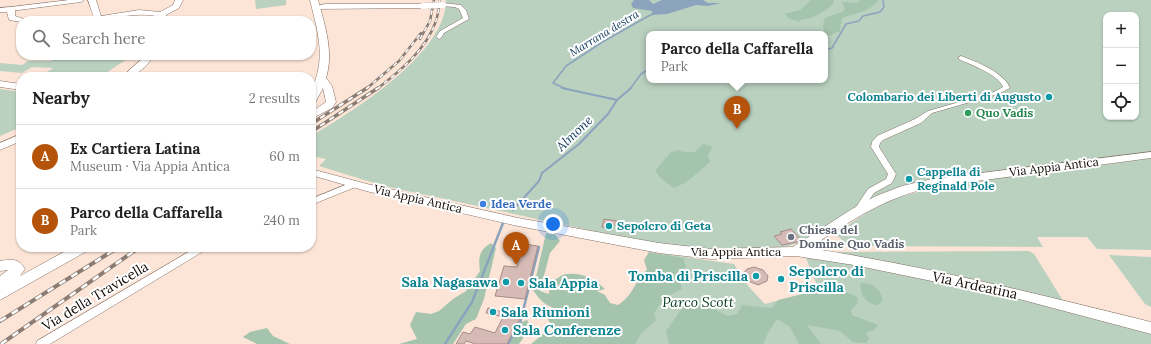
<!DOCTYPE html>
<html lang="en">
<head>
<meta charset="utf-8">
<style>
	body { margin:0; font-family:Lora,serif; background:#f2f2f2; color:#222 }
	.controls { position:absolute; right:12px; top:12px; display:grid; overflow:hidden; border-radius:8px; box-shadow:0 1px 3px #0004 }
	.controls button { width:36px; height:36px; display:grid; place-items:center; padding:0; border:0; border-bottom:1px solid #e0e0e0; background:#fff; color:#222; font:20px sans-serif }
	.you { position:absolute; left:553px; top:224px; width:14px; height:14px; margin:-10px; border:3px solid #fff; border-radius:50%; background:#1a73e8; box-shadow:0 0 0 6px #1a73e833 }
	.badge { display:grid; place-items:center; width:26px; height:26px; border-radius:50%; background:#b45309; color:#fff; font-size:13px; font-weight:700 }
	.pin { position:absolute; translate:-50% -33px; filter:drop-shadow(0 1px 2px #0008) }
	.pin::after { content:''; position:absolute; top:21px; width:14px; height:12px; background:inherit; clip-path:polygon(0 0,100% 0,50% 100%) }
	.popup { position:absolute; left:646px; top:31px; width:182px; height:52px; box-sizing:border-box; display:grid; place-content:center; border-radius:8px; background:#fff; filter:drop-shadow(0 1px 3px #0005); font-size:13px; white-space:nowrap; color:#767676 }
	.popup b { font-size:15px; color:#222 }
	.popup::after { content:''; position:absolute; left:50%; top:100%; margin-left:-8px; border:8px solid transparent; border-top-color:#fff }
	.list { margin:0; padding:0; list-style:none }
	h2 { display:flex; justify-content:space-between; align-items:center; height:52px; margin:0; padding:0 16px; font-size:17px }
	h2 small { font-size:13px; font-weight:400; color:#767676 }
	.list li { display:grid; grid-template-columns:26px 1fr auto; gap:12px; align-items:center; box-sizing:border-box; height:64px; padding:0 16px; border-top:1px solid #e0e0e0 }
	.list b { display:block; font-size:15px; white-space:nowrap }
	.list p { margin:0; font-size:13px; white-space:nowrap; color:#767676 }
	.list em { font-size:13px; font-style:normal; color:#767676 }
	.icon { flex:none; width:22px; height:22px; fill:none; stroke:currentColor; stroke-width:2; stroke-linecap:round; stroke-linejoin:round }
	.map { position:relative; flex:none; width:1151px; height:344px; overflow:hidden }
	.search { position:absolute; background:#fff; box-shadow:0 1px 3px #0004; left:16px; top:16px; width:300px; height:44px; display:flex; align-items:center; gap:10px; box-sizing:border-box; padding:0 14px; border-radius:16px; color:#767676; font-size:15px }
	.panel { position:absolute; background:#fff; box-shadow:0 1px 3px #0004; left:16px; top:72px; width:300px; height:180px; border-radius:16px }
	.map>svg:first-child { display:block }
</style>
</head>
<body>
<div class="map">
<svg width="1151" height="344" viewBox="0 0 1151 344">
	<rect width="100%" height="100%" fill="#fce5d7"/>
	<!-- green -->
	<g fill="#bad1c0" fill-rule="evenodd">
		<polygon points="255,0 286,0 286,5 256,9"/>
		<path d="M446 0H1151V153L969 174 918 182 865 201 803 242 784 247 748 249 689 250 607 234 384 186 319 166 326 159 311 156V136C352 112 446 54 446 0ZM1106 15H1136V117H1106ZM649 34H825V80H649Z"/>
		<polygon points="61,55 82,55 76,59 79,60 106,59 111,55 133,55 100,77 69,77 75,73 67,72 58,77 21,77 21,79 18,78 28,73 44,74 53,68 32,67 22,73 0,71 0,63 22,65 28,61 51,61"/>
		<polygon points="0,89 21,92 21,127 0,136"/>
		<polygon points="1151,158 1151,250 1097,249 1087,237 1037,237 1043,247 847,246 839,241 842,239 834,234 874,208 896,198 939,186"/>
		<polygon points="1029,251 1034,254 1065,304 835,255 833,252"/>
		<path d="M664 254 734 264 749 287 765 304 819 290 806 258C923 270 1038 302 1151 332V344H623L658 287Z"/>
		<polygon points="1109,255 1151,257 1151,307 1145,304"/>
	</g>
	<!-- forest -->
	<g fill="#a5c4ad">
		<path d="M811 0H834L833 4C828 9 818 15 811 18 805 19 803 18 799 22L788 18 785 14 800 10Z"/>
		<path d="M861 0H878C870 12 855 13 842 18L840 31 829 36 824 32 823 24 825 18 842 12 845 9 842 2 857 3Z"/>
		<path d="M703 144 713 147 708 155 710 162C698 172 688 183 674 188L664 181 655 171 670 153 678 150 684 152H695Z"/>
		<path d="M546 233 555 234 560 241 550 253 540 291 549 294 550 283C555 280 562 274 567 274 582 272 595 279 605 289L597 291 605 295 610 303 618 305C635 294 635 279 647 270L644 260 649 252 683 258 686 267 677 273 682 289C668 294 662 301 654 313L656 320 641 334 635 344H531L543 334 556 333 545 314 557 315 559 310C545 305 541 302 533 290Z"/>
		<path d="M491 243 496 248 484 299 476 319 466 324 453 344H399L417 339 410 325 416 312 431 314 439 311 453 299 466 291 480 271C478 258 479 250 491 243Z"/>
		<path d="M861 283C874 283 879 288 883 300L878 305C867 305 858 293 861 283Z"/>
		<path d="M819 290C834 292 846 289 858 298L857 304 851 310 852 315 878 325 874 330 866 332 869 339 866 343 853 342 840 331 807 325 821 344H799L790 327 777 319 768 333 763 344H669L666 331 688 300 707 306 728 316 737 314 742 305 772 308 778 300Z"/>
		<polygon points="527,320 531,327 519,344 508,344 519,323"/>
		<polygon points="267,328 273,336 290,344 257,344 243,337 250,332"/>
	</g>
	<!-- water -->
	<polygon fill="#8ba3bc" points="634,0 649,0 653,4 662,0 703,0 708,3 721,3 708,6 696,5 667,14 652,15 652,11 633,8 631,4"/>
	<g fill="none" stroke-linecap="round" stroke-linejoin="round">
		<!-- stream-far2 -->
		<g stroke="#8ba3bc" stroke-width="1.5">
			<polyline points="825,50 832,48 846,24 859,21 863,16 880,12 884,7 883,0"/>
			<polyline points="566,89 553,83 566,66 604,41 654,13"/>
			<polyline points="630,89 641,74 649,69"/>
		</g>
		<!-- stream-far1 -->
		<g stroke="#8ba3bc" stroke-width="2">
			<polyline points="562,88 617,100"/>
			<polyline points="521,201 539,181 542,173 579,144 608,114 617,100 631,88"/>
		</g>
		<!-- stream -->
		<g stroke="#8ba3bc" stroke-width="2.5">
			<polyline points="513,210 522,200"/>
			<polyline points="445,344 472,302 503,223"/>
			<polyline points="508,344 520,323 539,247"/>
		</g>
	</g>
	<!-- building -->
	<g fill="#d5bab6" stroke="#a68c89">
		<polygon points="604,219 617,221 612,229 602,227"/>
		<polygon points="791,229 801,240 797,242 782,245 774,236 782,234 780,232"/>
		<polygon points="523,244 538,246 525,299 495,296 504,266 517,267"/>
		<polygon points="754,267 763,270 768,276 767,281 758,285 746,280 744,277 745,271 747,269"/>
		<polygon points="488,308 506,313 508,309 521,316 507,344 476,344 466,341 464,344 456,344 463,332 470,334 475,327 495,333 503,317 486,313"/>
	</g>
	<g fill="none" stroke-linecap="round" stroke-linejoin="round">
		<!-- street casing -->
		<g stroke="#857065" stroke-width="1">
			<g id="street">
				<polygon points="69,0 84,0 81,2 11,11 8,9 11,7"/>
				<polygon points="443,3 461,5 466,10 469,19 444,33 441,38 439,39 436,37 440,31 463,18 459,9 455,7 441,6 440,5"/>
				<polygon points="325,4 423,4 426,6 423,8 316,9 313,7"/>
				<path d="M961 56C975 61 1005 73 1010 88L998 94 932 113 921 123 883 140 880 143 879 147 896 174 892 183 874 193 861 212H855L854 210 868 189 886 179 888 174 871 147 872 142 877 136 915 119 928 111 994 92 1003 87C998 74 971 65 959 59V57Z"/>
				<polygon points="355,181 358,182 359,184 358,186 311,205 311,199"/>
				<polygon points="197,247 209,247 207,249 50,344 36,344 37,341"/>
			</g>
		</g>
		<!-- secondary casing -->
		<g stroke="#857065" stroke-width="1">
			<g id="secondary">
				<path d="M88 0H96L101 16 139 10 160 12 173 5 175 0H183L179 8 166 15 169 21H161V18C142 9 107 21 85 21L94 18Z"/>
				<polygon points="11,7 15,9 15,16 30,21 21,22 9,20 7,12 0,12 0,8"/>
				<polygon points="146,55 155,55 145,67 132,77 122,77"/>
				<polygon points="0,81 21,84 21,90 0,87"/>
				<polygon points="21,134 21,141 0,150 0,143"/>
				<path d="M1151 152V158L932 187C883 198 851 221 809 248 925 266 1038 294 1151 322V334L1019 299 854 265 796 256 711 259 659 253 518 226 366 191 311 175V169L367 184 518 218 659 243 711 249 793 247 852 209 876 196 902 186 932 179Z"/>
			</g>
		</g>
		<!-- primary casing -->
		<g stroke="#857065" stroke-width="1">
			<g id="primary">
				<path d="M310 0H318C325 25 334 53 326 78L332 86 336 102 332 108 311 119V112L326 102 323 88 315 103 311 104C311 89 317 79 319 65 322 43 315 21 310 0Z"/>
				<path d="M73 247H91L89 250 0 300V276L8 270 0 271V261C11 259 19 258 25 269L20 276Z"/>
			</g>
		</g>
		<!-- street -->
		<use href="#street" fill="#fff" fill-rule="evenodd"/>
		<!-- secondary -->
		<use href="#secondary" fill="#fff" fill-rule="evenodd"/>
		<!-- primary -->
		<use href="#primary" fill="#fff" fill-rule="evenodd"/>
		<!-- rail-far2 casing -->
		<g stroke="#8c7d74" stroke-width="2.5">
			<g id="rail-far2">
				<polyline points="420,39 430,21 434,0"/>
				<polyline points="366,89 399,61 421,33"/>
				<path d="M377 89C400 71 426 50 436 21 438 15 439 7 440 0"/>
			</g>
		</g>
		<!-- rail-far1 casing -->
		<g stroke="#8c7d74" stroke-width="3.5">
			<g id="rail-far1">
				<polyline points="311,124 367,88"/>
				<polyline points="311,132 378,88"/>
			</g>
		</g>
		<!-- rail casing -->
		<g stroke="#8c7d74" stroke-width="4">
			<g id="rail">
				<polyline points="0,321 119,247"/>
				<polyline points="1,344 140,247"/>
			</g>
		</g>
		<!-- rail-far2 -->
		<use href="#rail-far2" stroke="#fff" stroke-width="1.5" stroke-dasharray="4.5" stroke-linecap="butt"/>
		<!-- rail-far1 -->
		<use href="#rail-far1" stroke="#fff" stroke-width="2" stroke-dasharray="5.5" stroke-linecap="butt"/>
		<!-- rail -->
		<use href="#rail" stroke="#fff" stroke-width="2.5" stroke-dasharray="7" stroke-linecap="butt"/>
		<!-- street-bridge casing -->
		<g stroke="#857065" stroke-width="6" stroke-linecap="butt">
			<polyline id="street-bridge" points="423,6 443,5"/>
		</g>
		<!-- street-bridge -->
		<use href="#street-bridge" stroke="#fff" stroke-width="6"/>
	</g>
	<!-- markers -->
	<g fill="#0f9aa8" stroke="#fff" stroke-width="1.5">
		<circle cx="1049" cy="97" r="4"/>
		<circle cx="909" cy="179" r="4"/>
		<circle cx="609" cy="226" r="4"/>
		<circle cx="756" cy="276" r="4"/>
		<circle cx="781" cy="279" r="4"/>
		<circle cx="506" cy="282" r="4"/>
		<circle cx="521" cy="283" r="4"/>
		<circle cx="493" cy="312" r="4"/>
		<circle cx="505" cy="330" r="4"/>
	</g>
	<circle fill="#2e9e5b" stroke="#fff" stroke-width="1.5" cx="968" cy="113" r="4"/>
	<circle fill="#3f7fe0" stroke="#fff" stroke-width="1.5" cx="483" cy="204" r="4"/>
	<circle fill="#6b7280" stroke="#fff" stroke-width="1.5" cx="791" cy="237" r="4"/>
	<g text-anchor="middle" stroke-width="4" stroke-linejoin="round" paint-order="stroke">
		<!-- far-water labels -->
		<g font-size="11" font-style="italic" fill="#163e61" stroke="#fff">
			<text transform="translate(604 33) rotate(-31)" y="4">Marrana destra</text>
		</g>
		<!-- culture labels -->
		<g font-size="12" font-weight="bold" fill="#0d838f" stroke="#fff" text-anchor="start">
			<text x="1041" y="101" text-anchor="end">Colombario dei Liberti di Augusto</text>
			<text x="917" y="176">Cappella di<tspan x="917" dy="14">Reginald Pole</tspan></text>
			<text x="617" y="230">Sepolcro di Geta</text>
		</g>
		<!-- leisure labels -->
		<g font-size="12" font-weight="bold" fill="#27864d" stroke="#fff" text-anchor="start">
			<text x="976" y="117">Quo Vadis</text>
		</g>
		<!-- street labels -->
		<g font-size="12" fill="#130c08" stroke="#fff">
			<text transform="translate(1054 167) rotate(-7)" y="4">Via Appia Antica</text>
			<text transform="translate(418 199) rotate(13)" y="4">Via Appia Antica</text>
			<text x="736" y="256">Via Appia Antica</text>
		</g>
		<!-- shop labels -->
		<g font-size="12" font-weight="bold" fill="#366cbe" stroke="#fff" text-anchor="start">
			<text x="491" y="208">Idea Verde</text>
		</g>
		<!-- worship labels -->
		<g font-size="12" font-weight="bold" fill="#5b616d" stroke="#fff" text-anchor="start">
			<text x="799" y="234">Chiesa del<tspan x="799" dy="14">Domine Quo Vadis</tspan></text>
		</g>
		<!-- water labels -->
		<g font-size="13" font-style="italic" fill="#163e61" stroke="#fff">
			<text transform="translate(574 133) rotate(-44)" y="5">Almone</text>
		</g>
		<!-- near-culture labels -->
		<g font-size="14" font-weight="bold" fill="#0d838f" stroke="#fff" text-anchor="start">
			<text x="789" y="276">Sepolcro di<tspan x="789" dy="16">Priscilla</tspan></text>
			<text x="748" y="281" text-anchor="end">Tomba di Priscilla</text>
			<text x="498" y="287" text-anchor="end">Sala Nagasawa</text>
			<text x="529" y="288">Sala Appia</text>
			<text x="501" y="317">Sala Riunioni</text>
			<text x="513" y="335">Sala Conferenze</text>
		</g>
		<!-- near-street labels -->
		<g font-size="14" fill="#130c08" stroke="#fff">
			<text transform="translate(975 285) rotate(12)" y="5">Via Ardeatina</text>
			<text transform="translate(95 296) rotate(-31)" y="5">Via della Travicella</text>
		</g>
		<!-- near-park labels -->
		<g font-size="14" font-style="italic" fill="#053c1e" stroke="#fff">
			<text x="698" y="307">Parco Scott</text>
		</g>
	</g>
</svg>
<div class="controls">
<button>+</button>
<button>−</button>
<button><svg class="icon" aria-label="locate" viewBox="0 0 24 24"><circle cx="12" cy="12" r="6"/><path d="M12 2v4M12 18v4M2 12h4M18 12h4"/></svg></button>
</div>
<div class="you"></div>
<div class="pin badge" style="left:516px;top:265px">A</div>
<div class="pin badge" style="left:737px;top:129px">B</div>
<div class="popup"><b>Parco della Caffarella</b>Park</div>
<div class="search"><svg class="icon" aria-label="search" viewBox="0 0 24 24"><circle cx="10" cy="10" r="6"/><path d="M15 15l6 6"/></svg>Search here</div>
<section class="panel">
<h2>Nearby<small>2 results</small></h2>
<ul class="list">
<li><span class="badge">A</span><div><b>Ex Cartiera Latina</b><p>Museum · Via Appia Antica</p></div><em>60 m</em></li>
<li><span class="badge">B</span><div><b>Parco della Caffarella</b><p>Park</p></div><em>240 m</em></li>
</ul>
</section>
</div>
</body>
</html>
